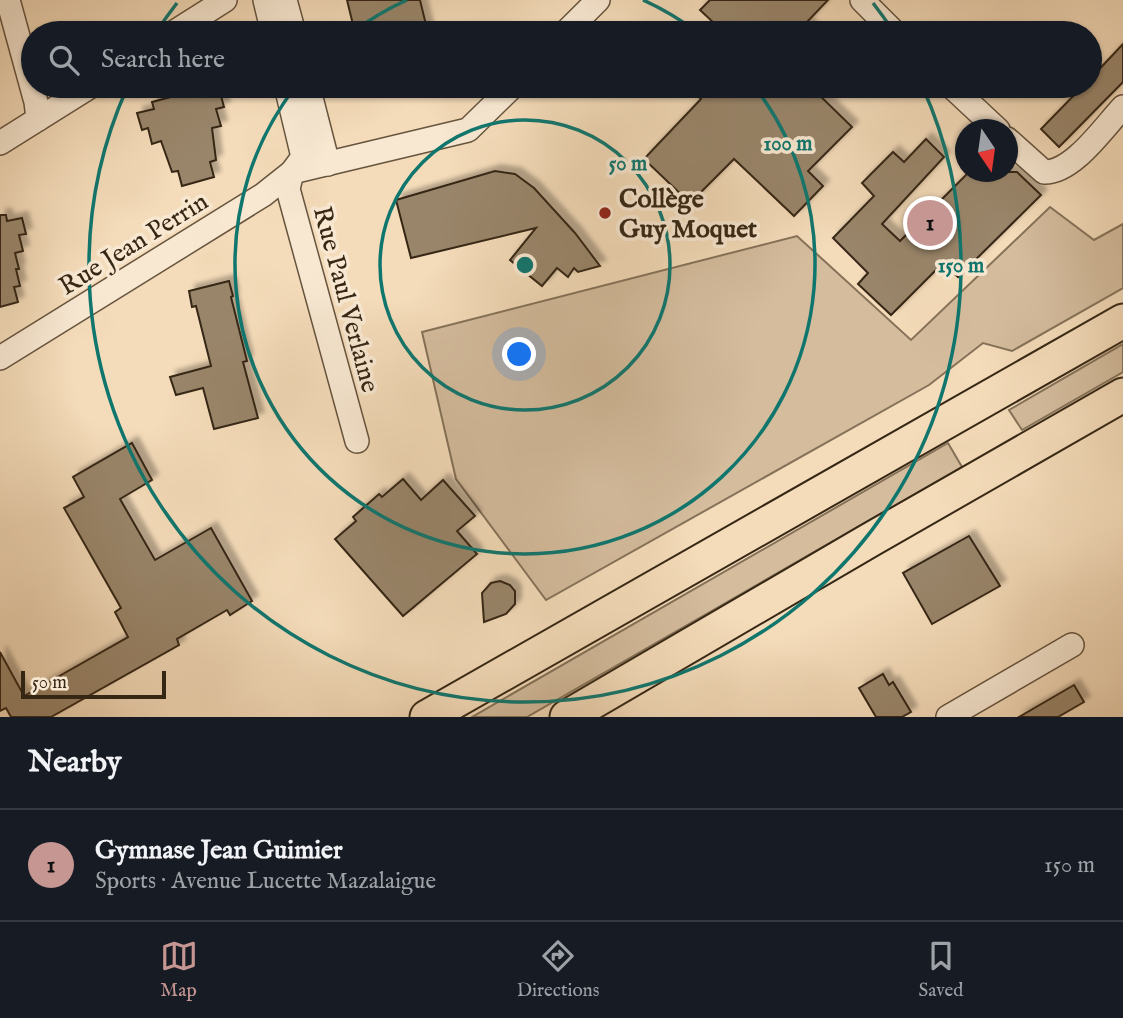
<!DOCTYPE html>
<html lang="en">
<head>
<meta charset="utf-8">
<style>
	body { margin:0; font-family:"IM FELL English",serif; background:#242831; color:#f1f3f6 }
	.compass { position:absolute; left:955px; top:119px; width:63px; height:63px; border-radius:50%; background:#171b24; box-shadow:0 2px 5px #0004; rotate:167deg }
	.scale { position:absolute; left:21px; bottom:18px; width:145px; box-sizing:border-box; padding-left:7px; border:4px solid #362715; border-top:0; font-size:19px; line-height:24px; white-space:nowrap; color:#362715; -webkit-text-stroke:5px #f8e8d2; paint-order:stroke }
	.you { position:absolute; left:520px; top:355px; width:24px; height:24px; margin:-18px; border:5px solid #fff; border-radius:50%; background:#1a73e8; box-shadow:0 0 0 10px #1a73e833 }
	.badge { display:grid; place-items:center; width:46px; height:46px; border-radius:50%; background:#c59692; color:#111; font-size:23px; font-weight:700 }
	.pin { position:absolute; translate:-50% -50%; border:4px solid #fff; box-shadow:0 2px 7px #0006 }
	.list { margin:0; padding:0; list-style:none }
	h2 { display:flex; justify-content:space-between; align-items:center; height:91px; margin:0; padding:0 28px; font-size:30px }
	h2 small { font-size:23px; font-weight:400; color:#9ea1a6 }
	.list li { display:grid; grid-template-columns:46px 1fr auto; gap:21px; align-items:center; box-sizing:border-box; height:112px; padding:0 28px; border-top:2px solid #363941 }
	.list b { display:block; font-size:26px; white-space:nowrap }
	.list p { margin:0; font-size:23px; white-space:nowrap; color:#9ea1a6 }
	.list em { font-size:23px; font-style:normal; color:#9ea1a6 }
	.icon { flex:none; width:38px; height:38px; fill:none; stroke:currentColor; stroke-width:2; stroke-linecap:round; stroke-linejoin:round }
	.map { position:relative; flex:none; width:1123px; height:717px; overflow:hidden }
	.search { position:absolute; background:#171b24; box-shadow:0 2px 5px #0004; left:21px; right:21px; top:21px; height:77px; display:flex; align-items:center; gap:18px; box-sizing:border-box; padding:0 24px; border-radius:38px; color:#9ea1a6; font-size:26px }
	.sheet { height:203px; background:#171b24 }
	nav { display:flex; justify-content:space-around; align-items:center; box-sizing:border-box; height:98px; border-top:2px solid #363941; background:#171b24; font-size:19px; color:#9ea1a6 }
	nav a { display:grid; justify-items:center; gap:4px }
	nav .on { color:#c59692 }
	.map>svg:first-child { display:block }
</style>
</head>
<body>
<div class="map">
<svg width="1123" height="717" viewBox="0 0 1123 717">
	<defs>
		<filter id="shadow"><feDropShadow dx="6" dy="-6" stdDeviation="2" flood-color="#0004"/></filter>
	</defs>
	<rect width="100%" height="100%" fill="#f4dbb9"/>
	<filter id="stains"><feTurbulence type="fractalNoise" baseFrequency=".00286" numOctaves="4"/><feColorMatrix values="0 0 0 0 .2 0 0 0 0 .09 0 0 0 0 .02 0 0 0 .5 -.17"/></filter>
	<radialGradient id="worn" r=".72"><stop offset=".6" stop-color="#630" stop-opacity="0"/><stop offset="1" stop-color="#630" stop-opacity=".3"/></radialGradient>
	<!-- green -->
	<g fill="#d4bc9d" stroke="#857259" stroke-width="2">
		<polygon points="1050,207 1094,240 1123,224 1123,288 1012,351 983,343 929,385 546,600 456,479 422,332 797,236 911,340"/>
		<polygon points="1123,344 1123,372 1022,430 1009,410"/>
		<polygon points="948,443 962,467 527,717 472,717"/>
	</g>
	<!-- building -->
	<g fill="#99856a" stroke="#362715" stroke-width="2" filter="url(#shadow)">
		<polygon points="347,0 420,0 428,33 355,33"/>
		<polygon points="710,0 828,0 806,23 816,33 760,33 747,22 736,33 707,33 715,24 700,10"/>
		<polygon points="1123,44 1123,82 1059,147 1041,129 1083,86 1090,86 1090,79"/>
		<polygon points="688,86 810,86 852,127 808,171 823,186 794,216 734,159 690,203 644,159 701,99"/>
		<polygon points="201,89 203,97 220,92 224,107 216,109 221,126 212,128 216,160 210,162 214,177 182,186 178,171 172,172 161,141 152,144 148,128 142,130 137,113 154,109 152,102"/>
		<polygon points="926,139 944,157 882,224 900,241 969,172 1017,172 1041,195 958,277 943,263 891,315 858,284 868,273 833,238 874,196 862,183 893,152 904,162"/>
		<polygon points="495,171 515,174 534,188 575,233 600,266 578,272 574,268 568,277 557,268 542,286 510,260 536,228 411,258 396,200"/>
		<polygon points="0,215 6,215 7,221 22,218 26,234 19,235 23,251 15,253 19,269 16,269 20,286 14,287 18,302 0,307"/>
		<polygon points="229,281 233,296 231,297 247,361 243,362 258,418 214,429 203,388 176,395 170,377 211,366 196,306 192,307 189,291"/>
		<polygon points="132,443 152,480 120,499 155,560 211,528 252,601 230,615 227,610 177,639 179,645 51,717 11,717 6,708 0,711 0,652 24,696 128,637 115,612 121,608 64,508 84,497 73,477"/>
		<polygon points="403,479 421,500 443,480 475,516 457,531 477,554 403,616 335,539 356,521 353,517 379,494 382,497"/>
		<polygon points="969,536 1000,586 932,624 903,573"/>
		<polygon points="500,581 510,585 515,591 515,604 506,614 484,622 482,593 491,583"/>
		<polygon points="883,674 889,685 893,682 911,712 902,717 876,717 859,688"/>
		<polygon points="1074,685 1084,702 1058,717 1019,717"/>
	</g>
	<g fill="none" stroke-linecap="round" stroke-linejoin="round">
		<!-- minor casing -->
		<g stroke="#66543e" stroke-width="26">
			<g id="minor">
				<polyline points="8,0 36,102 38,119"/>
				<polyline points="265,0 273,33"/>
				<polyline points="285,0 294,33"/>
				<polyline points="862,0 895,33"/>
				<polyline points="173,33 225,0"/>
				<polyline points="565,33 598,0"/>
				<polyline points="286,86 303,157 292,172 288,189 357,441"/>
				<polyline points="308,86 328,164"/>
				<polyline points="951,86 998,130"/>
				<path d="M1007 139 1044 172C1073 173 1104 127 1123 107"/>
				<polyline points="0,143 91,86"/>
				<polyline points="0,358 263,195 292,172 468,130 513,86"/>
				<polyline points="948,717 1072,645"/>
			</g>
		</g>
		<!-- highway casing -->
		<g stroke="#362715" stroke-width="37">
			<g id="highway">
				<polyline points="427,717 1123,321"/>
				<polyline points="567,717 870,540 1123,395"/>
			</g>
		</g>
		<!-- minor -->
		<use href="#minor" stroke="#f8e8d2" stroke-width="23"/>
		<!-- highway -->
		<use href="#highway" stroke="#f4dbb9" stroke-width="33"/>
	</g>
	<!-- distance rings -->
	<g fill="none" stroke="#0f766e" stroke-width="3.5">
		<circle cx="525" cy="265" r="145"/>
		<path d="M353 32A290 290 0 0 1 407 0M643 0A290 290 0 0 1 697 32M754 86A290 290 0 1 1 296 86"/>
		<path d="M157 31A436 436 0 0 1 177 3M873 3A436 436 0 0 1 893 31M923 88A436 436 0 1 1 127 88"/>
	</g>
	<!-- markers -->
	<circle fill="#8f2418" stroke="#f8e8d2" stroke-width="2.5" cx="605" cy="213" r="7"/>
	<g text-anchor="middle" stroke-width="7" stroke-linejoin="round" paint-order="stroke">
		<!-- poi labels -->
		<g font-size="26" font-weight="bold" fill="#362715" stroke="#f8e8d2" text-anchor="start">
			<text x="619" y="207">Collège<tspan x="619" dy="30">Guy Moquet</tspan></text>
		</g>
		<!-- street labels -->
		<g font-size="26" fill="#362715" stroke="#f8e8d2">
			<text transform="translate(133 243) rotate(-32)" y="9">Rue Jean Perrin</text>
			<text transform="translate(347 299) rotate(75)" y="9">Rue Paul Verlaine</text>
		</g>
	</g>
	<circle cx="525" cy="265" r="10" fill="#0f766e" stroke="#f8e8d2" stroke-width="3.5"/>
	<g font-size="21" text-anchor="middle" font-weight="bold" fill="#0f766e" stroke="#f8e8d2" stroke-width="7" stroke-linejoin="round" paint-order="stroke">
		<text x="788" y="150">100 m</text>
		<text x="628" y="170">50 m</text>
		<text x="961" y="272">150 m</text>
	</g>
	<rect width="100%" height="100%" filter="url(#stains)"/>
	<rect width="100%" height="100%" fill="url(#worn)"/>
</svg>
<svg class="compass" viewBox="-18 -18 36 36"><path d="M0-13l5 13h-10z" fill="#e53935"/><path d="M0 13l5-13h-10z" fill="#9ea1a6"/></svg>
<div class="scale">50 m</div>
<div class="you"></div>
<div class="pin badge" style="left:930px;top:223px">1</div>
<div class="search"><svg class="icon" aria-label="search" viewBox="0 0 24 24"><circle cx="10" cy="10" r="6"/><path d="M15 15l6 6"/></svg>Search here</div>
</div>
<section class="sheet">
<h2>Nearby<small></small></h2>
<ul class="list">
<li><span class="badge">1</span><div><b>Gymnase Jean Guimier</b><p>Sports · Avenue Lucette Mazalaigue</p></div><em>150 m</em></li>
</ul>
</section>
<nav>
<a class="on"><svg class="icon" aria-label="map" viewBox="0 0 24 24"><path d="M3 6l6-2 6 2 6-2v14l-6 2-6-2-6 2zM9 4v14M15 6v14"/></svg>Map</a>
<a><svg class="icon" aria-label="directions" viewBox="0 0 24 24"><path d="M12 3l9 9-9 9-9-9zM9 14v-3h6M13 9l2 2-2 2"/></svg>Directions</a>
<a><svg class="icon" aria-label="saved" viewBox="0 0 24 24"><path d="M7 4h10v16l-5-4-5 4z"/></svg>Saved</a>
</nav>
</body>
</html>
